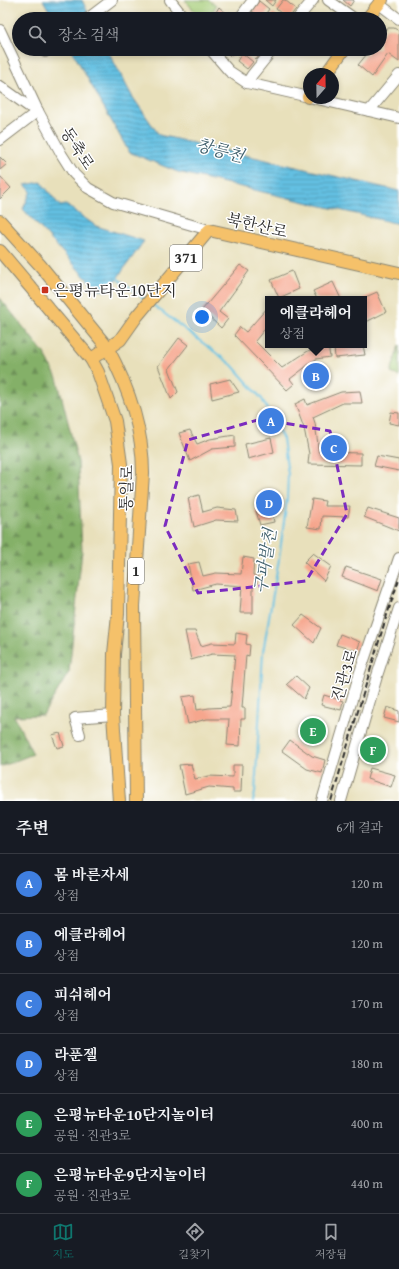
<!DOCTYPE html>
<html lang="ko">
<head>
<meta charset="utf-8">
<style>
	body { margin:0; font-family:"Gentium Book Plus","Noto Serif KR",serif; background:#242831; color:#f1f3f6 }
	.compass { position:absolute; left:303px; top:68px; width:36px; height:36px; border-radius:50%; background:#171b24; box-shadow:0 2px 6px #0003; rotate:20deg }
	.you { position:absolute; left:202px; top:317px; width:14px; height:14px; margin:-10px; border:3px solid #fff; border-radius:50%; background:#1a73e8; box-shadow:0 0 0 6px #1a73e833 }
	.badge { display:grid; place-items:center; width:26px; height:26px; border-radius:50%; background:#0f766e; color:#fff; font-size:13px; font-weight:700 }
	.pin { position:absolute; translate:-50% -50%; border:2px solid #fff; box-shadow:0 1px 4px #0006 }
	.popup { position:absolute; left:265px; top:296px; width:102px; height:52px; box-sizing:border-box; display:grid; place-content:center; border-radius:0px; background:#171b24; filter:drop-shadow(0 1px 3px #0005); font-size:13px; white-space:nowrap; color:#9ea1a6 }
	.popup b { font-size:15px; color:#f1f3f6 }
	.popup::after { content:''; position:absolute; left:50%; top:100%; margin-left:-8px; border:8px solid transparent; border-top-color:#171b24 }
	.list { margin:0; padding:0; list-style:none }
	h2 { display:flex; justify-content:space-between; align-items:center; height:52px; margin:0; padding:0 16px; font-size:17px }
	h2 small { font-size:13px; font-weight:400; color:#9ea1a6 }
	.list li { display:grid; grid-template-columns:26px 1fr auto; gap:12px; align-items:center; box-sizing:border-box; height:60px; padding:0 16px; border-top:1px solid #363941 }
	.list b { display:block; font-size:15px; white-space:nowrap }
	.list p { margin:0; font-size:13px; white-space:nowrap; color:#9ea1a6 }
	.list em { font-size:13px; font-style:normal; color:#9ea1a6 }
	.icon { flex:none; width:22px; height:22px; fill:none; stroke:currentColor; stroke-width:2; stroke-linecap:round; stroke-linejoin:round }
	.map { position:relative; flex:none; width:399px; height:801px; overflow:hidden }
	.search { position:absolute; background:#171b24; box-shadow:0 2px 6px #0003; left:12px; right:12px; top:12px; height:44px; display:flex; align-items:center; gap:10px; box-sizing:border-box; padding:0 14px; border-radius:22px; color:#9ea1a6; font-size:15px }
	.sheet { height:412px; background:#171b24 }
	nav { display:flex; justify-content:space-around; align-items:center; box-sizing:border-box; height:56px; border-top:1px solid #363941; background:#171b24; font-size:11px; color:#9ea1a6 }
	nav a { display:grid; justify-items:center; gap:2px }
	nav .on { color:#0f766e }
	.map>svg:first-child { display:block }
</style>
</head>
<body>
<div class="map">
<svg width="399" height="801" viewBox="0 0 399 801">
	<defs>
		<pattern id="forest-firs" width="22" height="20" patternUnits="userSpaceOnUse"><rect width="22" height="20" fill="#84b068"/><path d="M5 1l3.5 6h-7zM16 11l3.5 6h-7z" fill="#6c8f56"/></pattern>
		<pattern id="water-rules" width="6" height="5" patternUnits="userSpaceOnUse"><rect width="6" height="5" fill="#64c0e2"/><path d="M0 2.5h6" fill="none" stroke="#539cb7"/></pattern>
	</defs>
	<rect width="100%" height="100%" fill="#fff"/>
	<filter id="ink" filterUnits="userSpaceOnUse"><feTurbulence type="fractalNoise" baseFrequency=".025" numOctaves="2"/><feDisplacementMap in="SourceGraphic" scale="8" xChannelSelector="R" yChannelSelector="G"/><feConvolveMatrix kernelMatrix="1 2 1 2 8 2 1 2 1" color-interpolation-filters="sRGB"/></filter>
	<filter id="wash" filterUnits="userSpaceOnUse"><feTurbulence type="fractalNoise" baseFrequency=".012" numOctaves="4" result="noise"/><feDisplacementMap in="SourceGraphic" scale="16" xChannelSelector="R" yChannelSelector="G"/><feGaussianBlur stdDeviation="0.9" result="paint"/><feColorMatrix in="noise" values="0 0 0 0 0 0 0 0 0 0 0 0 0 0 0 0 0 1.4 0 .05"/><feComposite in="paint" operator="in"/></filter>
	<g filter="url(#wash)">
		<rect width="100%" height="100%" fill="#e8e0bb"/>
		<!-- forest -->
		<polygon fill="url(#forest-firs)" stroke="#586e4a" points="0,298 44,353 57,378 78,462 82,551 69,672 43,715 14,716 33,754 0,767"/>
		<!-- park -->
		<g fill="#a5cc77" stroke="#687c51">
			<polygon points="185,0 209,0 216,6 208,19 201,19"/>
			<polygon points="399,345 399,376 391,373"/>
		</g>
		<!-- water -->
		<g fill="url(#water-rules)" stroke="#487686">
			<polygon points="43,0 82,0 91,19 54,19"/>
			<polygon points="71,49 107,49 132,96 159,135 399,191 399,224 178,172 129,152"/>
			<polygon points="41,182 60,206 66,205 96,226 144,241 108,291 97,290 23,209 31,191 25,185"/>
		</g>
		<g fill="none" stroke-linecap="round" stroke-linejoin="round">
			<!-- stream -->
			<g stroke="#64c0e2" stroke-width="2">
				<polyline points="117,278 146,300"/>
				<polyline points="153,305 232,365 262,399 283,439 288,474 287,499 279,559 263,652 255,793 253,801"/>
			</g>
		</g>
		<g id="blocks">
			<!-- building -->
			<g fill="#f6a68d">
				<polygon points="265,0 276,0 272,6"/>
				<polygon points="283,0 285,0 296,9 288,19 276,9"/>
				<polygon points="343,0 354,0 350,6"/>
				<polygon points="259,1 269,9 262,19 252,11"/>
				<polygon points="219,7 232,18 232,19 215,19 213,17"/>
				<polygon points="273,13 281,19 269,19"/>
				<polygon points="249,14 256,19 245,19"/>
				<polygon points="387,28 394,28 399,31 399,62 388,54 372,77 358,65 371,49 380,49 380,37"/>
				<polygon points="224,49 237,49 231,57"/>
				<polygon points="245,49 264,49 256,60"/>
				<polygon points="242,53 253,62 247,69 237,61"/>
				<polygon points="0,157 7,164 0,170"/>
				<polygon points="0,176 11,188 0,199"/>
				<polygon points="240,265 249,271 219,312 228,319 221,328 202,310"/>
				<polygon points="292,271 299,289 279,298 271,280"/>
				<polygon points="333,282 341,299 317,299 313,291"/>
				<polygon points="377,292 386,312 366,322 364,318 364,299 361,299"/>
				<polygon points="268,307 268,325 255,341 282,368 308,351 328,345 330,357 316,359 290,379 294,384 287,390 234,335 240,327 246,332"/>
				<polygon points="179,338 188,345 169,369 178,392 171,399 158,366"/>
				<polygon points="363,345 365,355 335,358 334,347"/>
				<polygon points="230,379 239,392 212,399 210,384"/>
				<polygon points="360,391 362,403 343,403 313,417 315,423 319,452 361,453 361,465 308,464 309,454 304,428 295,404 305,399 307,405 341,392"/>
				<polygon points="391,412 399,413 399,425 389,423"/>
				<polygon points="190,430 197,444 210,439 235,435 235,447 212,449 190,461 179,433"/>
				<polygon points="271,438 274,452 248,459 245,444"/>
				<polygon points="377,456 399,460 399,471 374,466"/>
				<polygon points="199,495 203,512 217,508 236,510 238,521 216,520 194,527 188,498"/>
				<polygon points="312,499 325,501 324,506 350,506 348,517 322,516 321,529 307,527"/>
				<polygon points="271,506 274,522 260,525 256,511"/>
				<polygon points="368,508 399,518 399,531 364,517"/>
				<polygon points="313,553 331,566 324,581 304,562"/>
				<polygon points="243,557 254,559 253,575 258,576 256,586 253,586 253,613 240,613 242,586 216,584 193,590 188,564 199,562 203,576 216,573 241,574"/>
				<polygon points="346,567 382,579 378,591 342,577"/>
				<polygon points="303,615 321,628 314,643 294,625"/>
				<polygon points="185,631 195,631 201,646 212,643 235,644 236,633 247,635 246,644 250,645 249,656 246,655 242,708 245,708 245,719 241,719 240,746 227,745 229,719 207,719 188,724 182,697 195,695 197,710 209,708 230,707 235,655 212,654 191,660"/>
				<polygon points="340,634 360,642 357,651 336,645"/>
				<polygon points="296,676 309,688 304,699 287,684"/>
				<polygon points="324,695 343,701 341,710 321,705"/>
				<polygon points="387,707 399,711 399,722 384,718"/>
				<polygon points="60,733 64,746 57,748 52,735"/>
				<polygon points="290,740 312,756 325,760 322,773 307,769 282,751"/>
				<polygon points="191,764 195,779 209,776 233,777 233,765 242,765 241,792 233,792 233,789 209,787 185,794 179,765"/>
				<polygon points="370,768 395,775 391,787 367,779"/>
			</g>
		</g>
	</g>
	<g filter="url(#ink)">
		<use href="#blocks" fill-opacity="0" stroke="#8a8673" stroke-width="1"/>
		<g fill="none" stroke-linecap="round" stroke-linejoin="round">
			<!-- minor casing -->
			<g stroke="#8a8673" stroke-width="12">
				<g id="minor">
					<polyline points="170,0 185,19"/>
					<polyline points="328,0 355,19"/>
					<polyline points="379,4 399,19"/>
					<polyline points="87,19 112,0"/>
					<polyline points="239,19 253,0"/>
					<polyline points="297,19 313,0"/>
					<polyline points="0,30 38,111 62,155 74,174 88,188 113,202 209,230"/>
					<polyline points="210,49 229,71 247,83 309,97"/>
					<polyline points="45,52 49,49"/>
					<polyline points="247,83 252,75 273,49"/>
					<polyline points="0,86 28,106 38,111"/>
					<polyline points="313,98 399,118"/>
					<polyline points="369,111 399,75"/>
					<polyline points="0,140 38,111"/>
					<polyline points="80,735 75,718 113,715"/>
					<polyline points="322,801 360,672 399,558"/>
					<polyline points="341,801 377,676 399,608"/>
				</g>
			</g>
			<!-- major casing -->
			<g stroke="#8a8673" stroke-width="14">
				<g id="major">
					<polyline points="367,19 382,0"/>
					<polyline points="326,74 344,49"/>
					<polyline points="308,97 309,96"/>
					<path d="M0 221 40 265 107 347C128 386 143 429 143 473L134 606 136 801"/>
					<polyline points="0,251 91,359 98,372 115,421 121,464 118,614 114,654 113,715 119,801"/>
					<polyline points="91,359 120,340 137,316 209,230 399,273"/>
				</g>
			</g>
			<!-- minor -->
			<use href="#minor" stroke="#fff" stroke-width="10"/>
			<!-- major -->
			<use href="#major" stroke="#f5c16b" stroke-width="12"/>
			<!-- rail -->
			<polyline stroke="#2b2b2b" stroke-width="2" stroke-dasharray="6 3" stroke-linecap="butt" points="331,801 385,621 399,579"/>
		</g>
	</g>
	<!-- marked area -->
	<path fill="none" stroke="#7b2cbf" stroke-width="3" stroke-dasharray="8 5" stroke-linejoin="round" d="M261 419 330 431 347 514 306 581 198 593 165 526 188 440Z"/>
	<!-- markers -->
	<rect fill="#c8321e" stroke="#fff" stroke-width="1.5" x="41" y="286" width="8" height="8" rx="2"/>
	<g text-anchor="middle" stroke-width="3" stroke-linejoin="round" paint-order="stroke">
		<!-- shield labels -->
		<g fill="#fff" stroke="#6b6b6b" stroke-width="1">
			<rect x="170" y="245" width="32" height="26" rx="3"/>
			<rect x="128" y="558" width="16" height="26" rx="3"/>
		</g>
		<g font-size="15" font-weight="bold" fill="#2b2b2b">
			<text x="186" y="263">371</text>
			<text x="136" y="576">1</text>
		</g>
		<!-- street labels -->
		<g font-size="16" fill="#2b2b2b" stroke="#fff">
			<text transform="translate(78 148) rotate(57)" y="6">동축로</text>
			<text transform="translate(257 225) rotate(13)" y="6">북한산로</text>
			<text transform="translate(126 488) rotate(-88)" y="6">통일로</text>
			<text transform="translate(344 675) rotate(-73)" y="6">진관3로</text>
		</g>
		<!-- poi labels -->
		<g font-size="16" fill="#2b2b2b" stroke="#fff" text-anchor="start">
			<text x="53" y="296">은평뉴타운10단지</text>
		</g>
		<!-- water labels -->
		<g font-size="17" font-style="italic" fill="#3f5f6b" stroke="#fff">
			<text transform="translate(220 150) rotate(15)" y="6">창릉천</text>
			<text transform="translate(265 561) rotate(-81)" y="6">구파발천</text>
		</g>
	</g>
</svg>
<svg class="compass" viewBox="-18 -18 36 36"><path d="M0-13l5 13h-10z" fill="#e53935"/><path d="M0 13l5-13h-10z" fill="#9ea1a6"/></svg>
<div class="you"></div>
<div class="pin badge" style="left:271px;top:421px;background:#3f7fe0">A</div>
<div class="pin badge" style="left:316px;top:376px;background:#3f7fe0">B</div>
<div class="popup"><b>에클라헤어</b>상점</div>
<div class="pin badge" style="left:334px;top:448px;background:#3f7fe0">C</div>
<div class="pin badge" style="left:269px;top:503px;background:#3f7fe0">D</div>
<div class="pin badge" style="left:313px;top:731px;background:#2e9e5b">E</div>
<div class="pin badge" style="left:373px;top:750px;background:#2e9e5b">F</div>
<div class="search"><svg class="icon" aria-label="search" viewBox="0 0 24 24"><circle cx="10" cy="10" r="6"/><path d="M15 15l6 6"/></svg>장소 검색</div>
</div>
<section class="sheet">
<h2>주변<small>6개 결과</small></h2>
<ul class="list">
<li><span class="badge" style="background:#3f7fe0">A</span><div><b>몸 바른자세</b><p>상점</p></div><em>120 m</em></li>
<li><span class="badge" style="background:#3f7fe0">B</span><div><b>에클라헤어</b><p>상점</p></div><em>120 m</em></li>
<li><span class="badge" style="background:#3f7fe0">C</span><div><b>피쉬헤어</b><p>상점</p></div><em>170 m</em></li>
<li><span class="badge" style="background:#3f7fe0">D</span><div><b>라푼젤</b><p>상점</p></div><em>180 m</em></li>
<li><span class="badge" style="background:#2e9e5b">E</span><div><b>은평뉴타운10단지놀이터</b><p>공원 · 진관3로</p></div><em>400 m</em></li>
<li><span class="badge" style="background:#2e9e5b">F</span><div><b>은평뉴타운9단지놀이터</b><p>공원 · 진관3로</p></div><em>440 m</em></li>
</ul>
</section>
<nav>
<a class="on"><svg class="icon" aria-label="map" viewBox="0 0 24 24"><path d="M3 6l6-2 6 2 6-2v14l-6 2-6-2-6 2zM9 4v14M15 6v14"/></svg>지도</a>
<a><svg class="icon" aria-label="directions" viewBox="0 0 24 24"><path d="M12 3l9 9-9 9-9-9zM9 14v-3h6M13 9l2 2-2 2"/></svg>길찾기</a>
<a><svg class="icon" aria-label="saved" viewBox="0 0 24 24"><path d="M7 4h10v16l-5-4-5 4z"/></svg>저장됨</a>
</nav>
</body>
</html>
